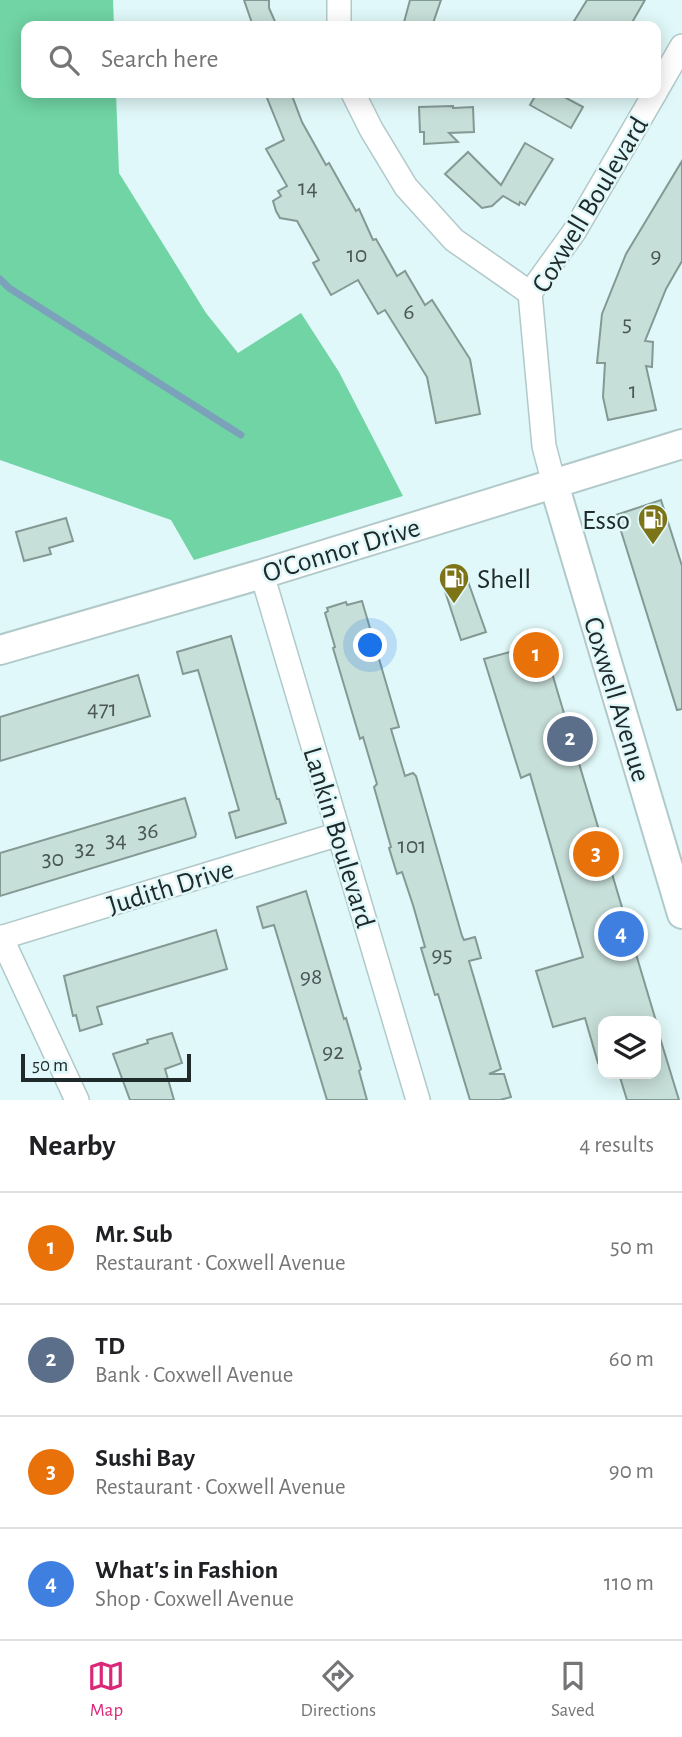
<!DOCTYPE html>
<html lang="en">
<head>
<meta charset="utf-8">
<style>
	body { margin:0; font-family:"Alegreya Sans",sans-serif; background:#f2f2f2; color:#202124 }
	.controls { position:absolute; right:21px; bottom:21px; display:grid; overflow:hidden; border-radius:14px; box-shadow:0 4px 18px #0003 }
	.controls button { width:63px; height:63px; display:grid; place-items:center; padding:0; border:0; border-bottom:2px solid #e0e0e0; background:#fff; color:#202124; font:35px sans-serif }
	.scale { position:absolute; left:21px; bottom:18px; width:170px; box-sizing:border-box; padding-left:7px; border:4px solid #202a2a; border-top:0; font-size:19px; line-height:24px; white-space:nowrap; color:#202a2a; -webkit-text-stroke:5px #e0f8f9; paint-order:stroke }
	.you { position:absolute; left:371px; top:646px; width:24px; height:24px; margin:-18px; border:5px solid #fff; border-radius:50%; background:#1a73e8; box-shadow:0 0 0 10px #1a73e833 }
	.badge { display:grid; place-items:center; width:46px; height:46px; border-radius:50%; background:#db2777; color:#fff; font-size:23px; font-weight:700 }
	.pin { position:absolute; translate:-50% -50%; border:4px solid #fff; box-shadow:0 2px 7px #0006 }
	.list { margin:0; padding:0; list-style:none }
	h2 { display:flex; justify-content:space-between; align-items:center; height:91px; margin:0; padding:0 28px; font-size:30px }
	h2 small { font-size:23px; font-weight:400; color:#757577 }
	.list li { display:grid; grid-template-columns:46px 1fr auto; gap:21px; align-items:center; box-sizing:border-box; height:112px; padding:0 28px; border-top:2px solid #e0e0e0 }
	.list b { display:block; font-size:26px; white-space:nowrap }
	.list p { margin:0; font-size:23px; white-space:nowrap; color:#757577 }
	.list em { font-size:23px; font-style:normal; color:#757577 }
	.icon { flex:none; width:38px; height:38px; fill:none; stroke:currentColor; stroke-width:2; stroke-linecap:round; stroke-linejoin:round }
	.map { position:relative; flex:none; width:682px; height:1100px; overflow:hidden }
	.search { position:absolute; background:#fff; box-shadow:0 4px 18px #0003; left:21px; right:21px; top:21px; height:77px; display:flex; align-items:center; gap:18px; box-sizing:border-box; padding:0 24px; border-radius:14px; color:#757577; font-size:26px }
	.sheet { height:539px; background:#fff }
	nav { display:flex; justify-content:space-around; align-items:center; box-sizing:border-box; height:98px; border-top:2px solid #e0e0e0; background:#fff; font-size:19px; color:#757577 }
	nav a { display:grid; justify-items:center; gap:4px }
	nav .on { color:#db2777 }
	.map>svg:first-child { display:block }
</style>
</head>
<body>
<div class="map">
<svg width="682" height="1100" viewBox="0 0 682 1100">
	<rect width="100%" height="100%" fill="#e0f8f9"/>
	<!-- forest -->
	<polygon fill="#70d4a4" points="0,0 113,0 114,26 26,26 26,93 116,93 119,173 206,313 238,353 301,313 339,372 403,496 194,560 171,520 0,460"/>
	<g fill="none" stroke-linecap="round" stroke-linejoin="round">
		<!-- stream -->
		<polyline stroke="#7ba2ba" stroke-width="7" points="0,279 9,288 241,435"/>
	</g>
	<!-- building -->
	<g fill="#c7dfd9" stroke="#839994" stroke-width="2">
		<polygon points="244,0 269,0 269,8 277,26 253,26"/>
		<polygon points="410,0 441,0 432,26 403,26"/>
		<polygon points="587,0 645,0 630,26 571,26"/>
		<polygon points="265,93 291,93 302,122 326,165 329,163 356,211 359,209 373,240 376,239 397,276 405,271 425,305 432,300 470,359 480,414 436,423 427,377 385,310 378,314 358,280 331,295 313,263 319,260 297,221 280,218 276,211 273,201 281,196 278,191 287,186 266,149 284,140"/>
		<polygon points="537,93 557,93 583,107 571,128 530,105"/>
		<polygon points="453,106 453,108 473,107 474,132 449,133 458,142 424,144 424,132 420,132 419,107"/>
		<polygon points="525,143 553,159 525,205 520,202 519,205 503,196 492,206 482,208 445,174 468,152 501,185"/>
		<polygon points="682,161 682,261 666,289 645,341 653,342 652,367 646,366 656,410 608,420 603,397 605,363 597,363 602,314 626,254"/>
		<polygon points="661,500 682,566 682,709 677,710 616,515"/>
		<polygon points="66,518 73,541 49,548 51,554 24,561 16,532"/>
		<polygon points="465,573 486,632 461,640 441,579"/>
		<polygon points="362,601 399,727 391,729 405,776 413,773 416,776 462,936 464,940 475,937 481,958 469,961 501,1069 489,1074 504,1074 511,1097 500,1100 470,1100 438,994 435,995 421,948 425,947 413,905 402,872 397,874 389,848 391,847 374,787 377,784 363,737 360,739 333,648 335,647 325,613 328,611 327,608 346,602 347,605"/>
		<polygon points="231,636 277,799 279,799 286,823 236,838 229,813 239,810 198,670 183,674 177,652"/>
		<polygon points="543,643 656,1021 603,1021 603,1062 598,1063 585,1018 553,1027 536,971 583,957 530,774 521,778 484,659"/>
		<polygon points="138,675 150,716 0,761 0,717"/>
		<polygon points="185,798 196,834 195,837 0,896 0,853"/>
		<polygon points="306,891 344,1019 346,1018 361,1069 359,1071 367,1100 327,1100 274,925 263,928 257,907"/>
		<polygon points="216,930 227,969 97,1007 102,1024 80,1031 76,1015 73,1016 64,976"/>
		<polygon points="172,1033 182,1063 165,1069 174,1100 130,1100 113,1054 148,1043 147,1040"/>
		<polygon points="656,1038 660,1038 679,1100 627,1100 619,1074 656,1074"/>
	</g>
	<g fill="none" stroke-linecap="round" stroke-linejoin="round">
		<!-- minor casing -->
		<g stroke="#b2c9ca" stroke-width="26">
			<g id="minor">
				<polyline points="339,26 339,0"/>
				<polyline points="656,91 682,46"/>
				<polyline points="353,93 371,129 406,187 454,240 530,293"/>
				<polyline points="554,484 544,446 530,293 574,232 655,93"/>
				<polyline points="262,574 418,1100"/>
				<polyline points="1,937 77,1100"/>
				<polyline points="0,938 339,834"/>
			</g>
		</g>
		<!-- major casing -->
		<g stroke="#b2c9ca" stroke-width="32">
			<g id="major">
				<polyline points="554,484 682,914"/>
				<polyline points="0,650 262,574 682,444"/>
			</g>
		</g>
		<!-- minor -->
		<use href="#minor" stroke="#fff" stroke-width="23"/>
		<!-- major -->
		<use href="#major" stroke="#fff" stroke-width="28"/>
	</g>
	<!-- icons -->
	<defs>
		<g id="fuel-pin" transform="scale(1.575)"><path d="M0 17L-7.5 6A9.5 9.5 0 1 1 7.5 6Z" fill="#7d7418" stroke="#e0f8f9"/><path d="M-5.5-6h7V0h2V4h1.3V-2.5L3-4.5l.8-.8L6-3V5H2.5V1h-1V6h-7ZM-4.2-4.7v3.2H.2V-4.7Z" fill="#fff"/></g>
	</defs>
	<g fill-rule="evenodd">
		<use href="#fuel-pin" x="653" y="519"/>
		<use href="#fuel-pin" x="454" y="578"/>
	</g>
	<g text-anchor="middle" stroke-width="5" stroke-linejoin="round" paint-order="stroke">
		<!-- number labels -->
		<g font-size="24" fill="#4a5756">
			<text x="308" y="195">14</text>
			<text x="357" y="262">10</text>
			<text x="656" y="263">9</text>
			<text x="409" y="319">6</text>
			<text x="627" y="331">5</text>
			<text x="633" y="398">1</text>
			<text x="102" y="716">471</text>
			<text x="148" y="838">36</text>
			<text x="116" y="847">34</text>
			<text x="412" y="853">101</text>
			<text x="85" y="856">32</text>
			<text x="53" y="866">30</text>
			<text x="442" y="962">95</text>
			<text x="311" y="984">98</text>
			<text x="333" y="1059">92</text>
		</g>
		<!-- street labels -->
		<g font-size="28" fill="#202a2a" stroke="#e0f8f9">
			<text transform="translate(589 204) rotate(-59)" y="10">Coxwell Boulevard</text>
			<text transform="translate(341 549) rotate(-17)" y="10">O'Connor Drive</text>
			<text transform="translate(618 699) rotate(73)" y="10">Coxwell Avenue</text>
			<text transform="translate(340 837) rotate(73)" y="10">Lankin Boulevard</text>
			<text transform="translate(170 886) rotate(-17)" y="10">Judith Drive</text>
		</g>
		<!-- poi labels -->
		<g font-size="28" fill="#202a2a" stroke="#e0f8f9" text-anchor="end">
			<text x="630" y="529">Esso</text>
			<text x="477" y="588" text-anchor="start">Shell</text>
		</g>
	</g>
</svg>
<div class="controls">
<button><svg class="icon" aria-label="layers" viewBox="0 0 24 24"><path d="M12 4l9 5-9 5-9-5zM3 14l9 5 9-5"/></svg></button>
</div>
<div class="scale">50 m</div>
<div class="you"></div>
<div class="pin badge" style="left:536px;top:655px;background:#e8710a">1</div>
<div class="pin badge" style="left:570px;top:739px;background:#5c6f8a">2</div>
<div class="pin badge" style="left:596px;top:854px;background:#e8710a">3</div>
<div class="pin badge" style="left:621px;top:934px;background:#3f7fe0">4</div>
<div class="search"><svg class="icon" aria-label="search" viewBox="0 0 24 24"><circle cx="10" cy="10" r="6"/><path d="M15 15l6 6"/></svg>Search here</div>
</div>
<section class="sheet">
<h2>Nearby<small>4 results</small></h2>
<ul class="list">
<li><span class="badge" style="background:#e8710a">1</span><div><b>Mr. Sub</b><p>Restaurant · Coxwell Avenue</p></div><em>50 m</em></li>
<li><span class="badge" style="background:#5c6f8a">2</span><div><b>TD</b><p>Bank · Coxwell Avenue</p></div><em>60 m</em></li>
<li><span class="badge" style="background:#e8710a">3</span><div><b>Sushi Bay</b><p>Restaurant · Coxwell Avenue</p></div><em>90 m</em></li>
<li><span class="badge" style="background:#3f7fe0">4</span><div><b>What's in Fashion</b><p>Shop · Coxwell Avenue</p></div><em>110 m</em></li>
</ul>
</section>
<nav>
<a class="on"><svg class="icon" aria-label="map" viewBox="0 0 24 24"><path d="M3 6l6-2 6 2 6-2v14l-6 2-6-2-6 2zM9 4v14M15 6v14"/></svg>Map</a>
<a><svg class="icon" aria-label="directions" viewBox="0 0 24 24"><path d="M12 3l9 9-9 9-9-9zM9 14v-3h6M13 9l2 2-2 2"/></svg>Directions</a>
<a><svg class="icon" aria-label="saved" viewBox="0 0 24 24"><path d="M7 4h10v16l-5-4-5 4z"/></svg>Saved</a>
</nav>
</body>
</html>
